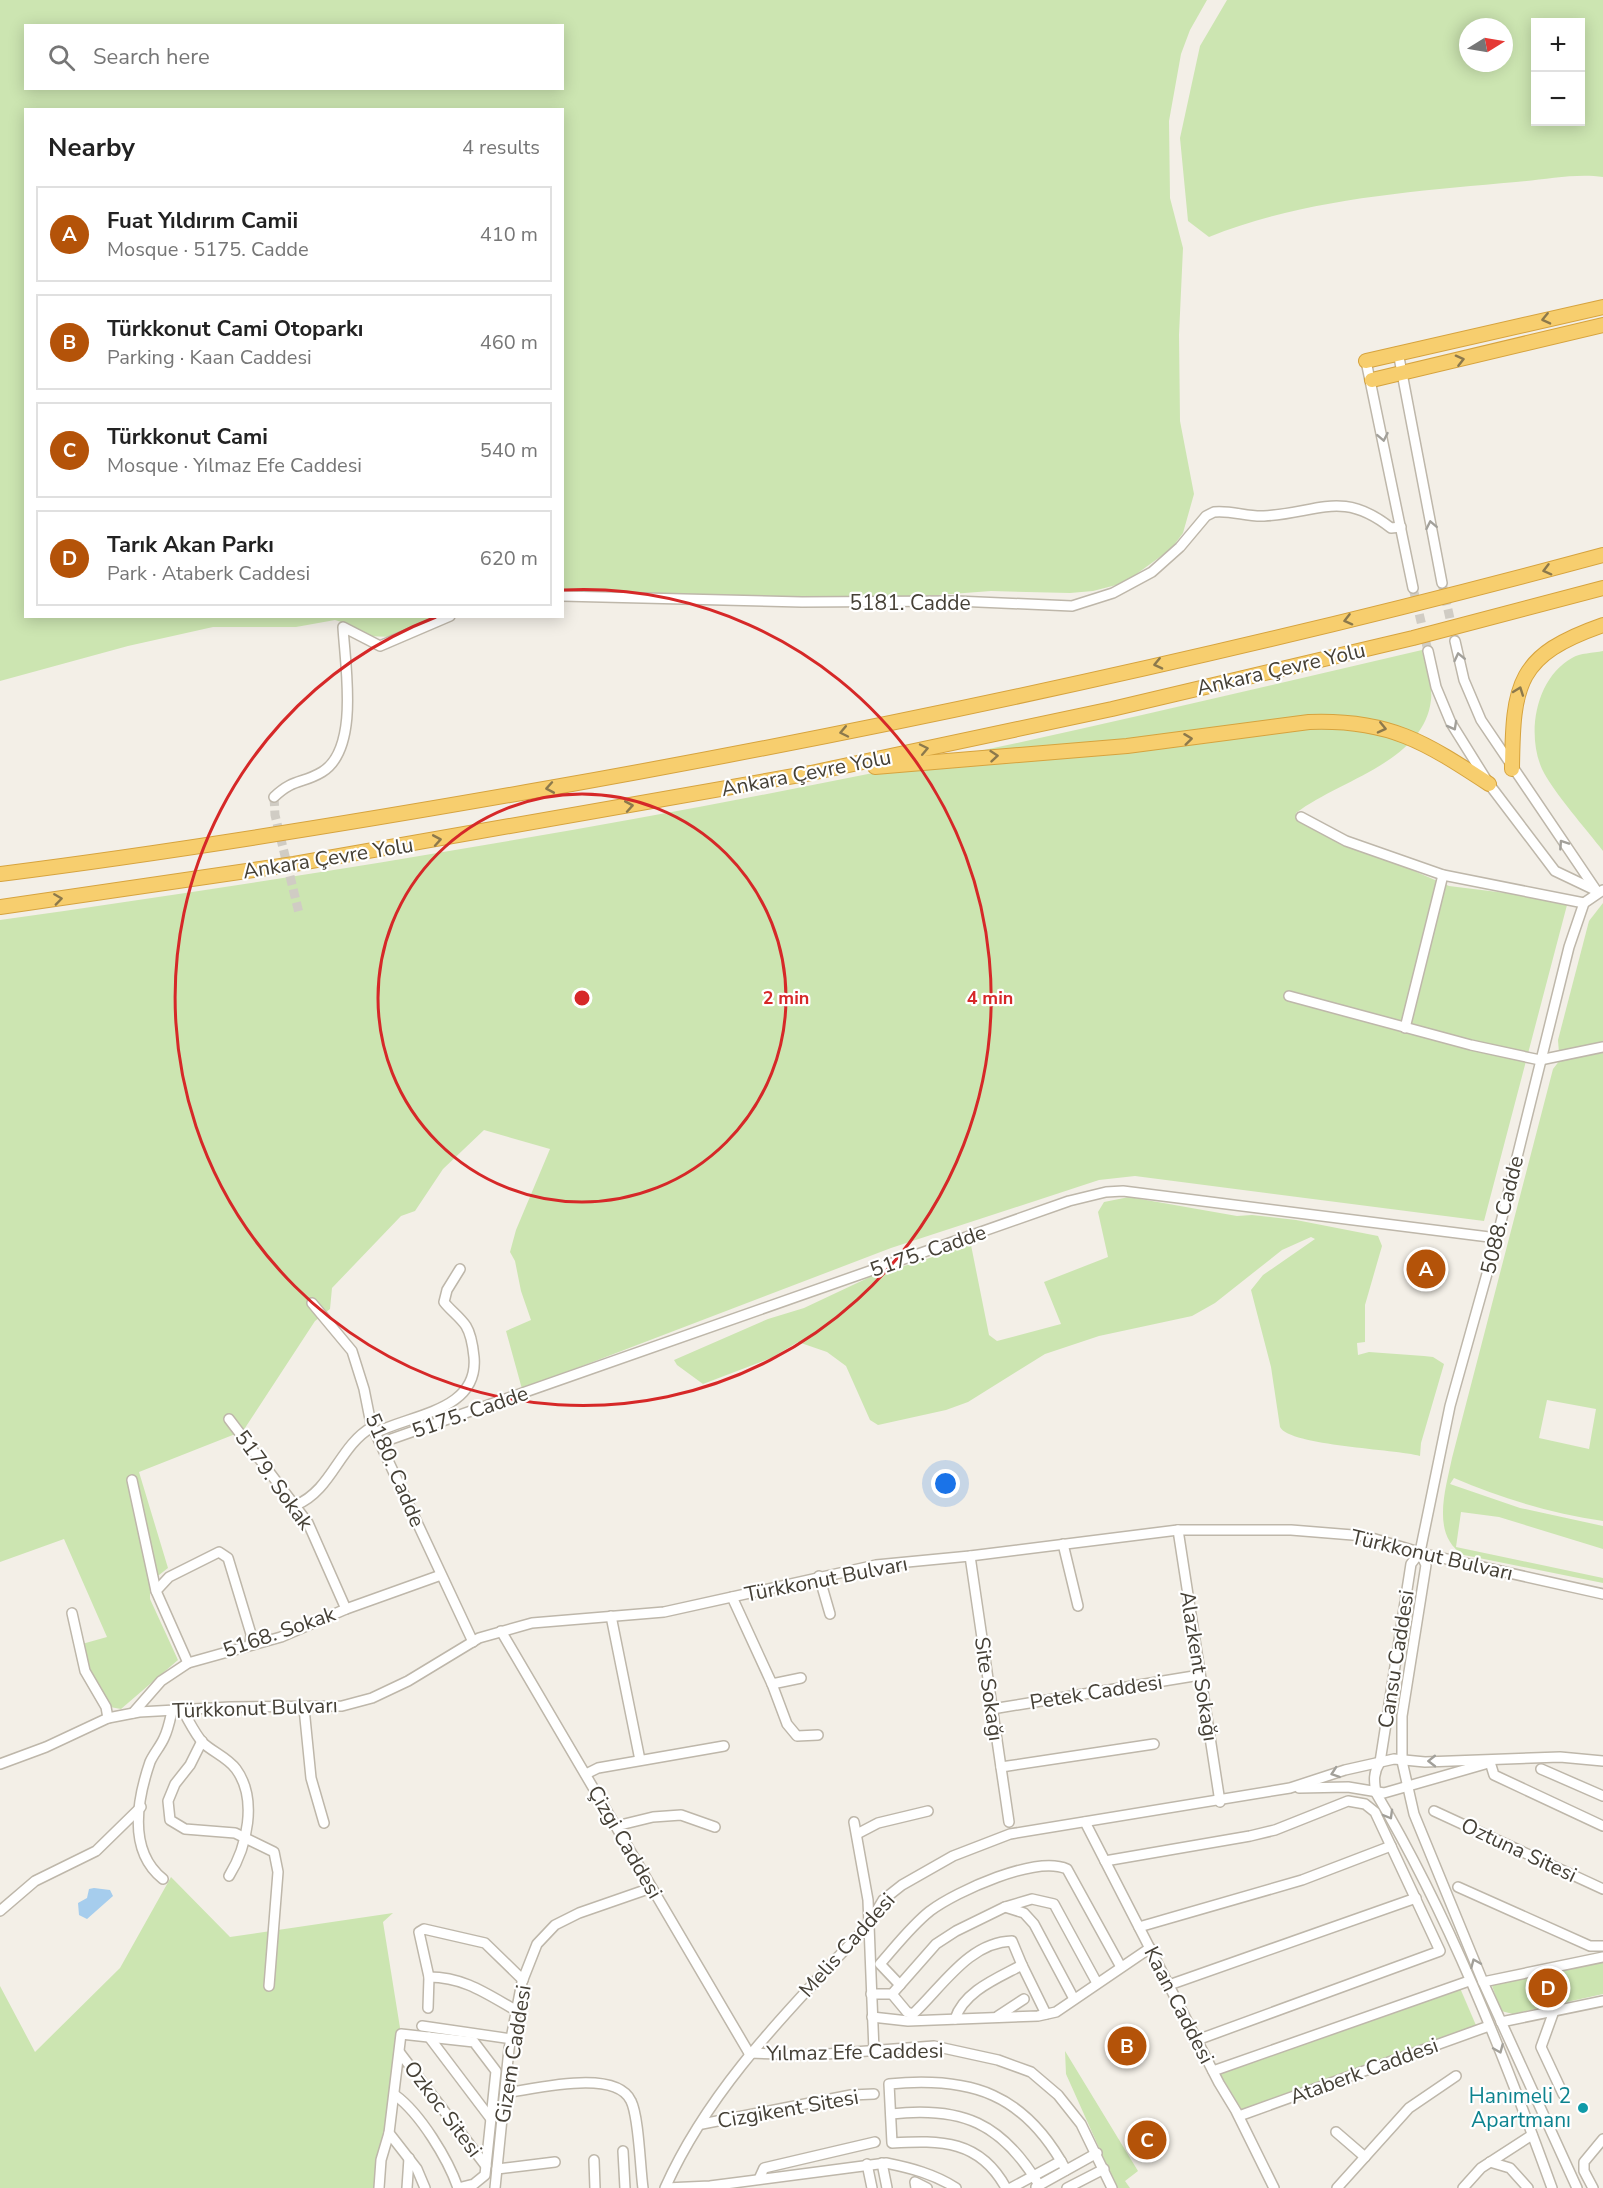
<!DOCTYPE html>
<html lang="en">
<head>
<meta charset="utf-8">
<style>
	body { margin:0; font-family:"Nunito Sans",sans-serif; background:#f2f2f2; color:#222 }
	.controls { position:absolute; right:18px; top:18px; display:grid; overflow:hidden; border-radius:0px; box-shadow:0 3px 15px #0003 }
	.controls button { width:54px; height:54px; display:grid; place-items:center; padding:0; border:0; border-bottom:2px solid #e0e0e0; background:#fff; color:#222; font:30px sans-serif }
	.compass { position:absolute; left:1459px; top:18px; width:54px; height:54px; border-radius:50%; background:#fff; box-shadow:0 3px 15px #0003; rotate:79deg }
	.you { position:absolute; left:946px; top:1484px; width:21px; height:21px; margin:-15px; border:4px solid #fff; border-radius:50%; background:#1a73e8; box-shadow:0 0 0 9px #1a73e833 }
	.badge { display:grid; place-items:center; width:39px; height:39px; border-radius:50%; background:#b45309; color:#fff; font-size:20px; font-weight:700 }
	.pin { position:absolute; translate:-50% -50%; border:3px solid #fff; box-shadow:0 2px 6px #0006 }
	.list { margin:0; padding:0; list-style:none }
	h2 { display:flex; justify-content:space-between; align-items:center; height:78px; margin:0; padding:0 24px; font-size:26px }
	h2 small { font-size:20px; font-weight:400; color:#767676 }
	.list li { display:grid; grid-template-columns:39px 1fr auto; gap:18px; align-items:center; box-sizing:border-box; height:96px; margin:0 12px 12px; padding:0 12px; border:2px solid #e0e0e0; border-radius:0px }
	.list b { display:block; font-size:22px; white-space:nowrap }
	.list p { margin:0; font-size:20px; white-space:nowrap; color:#767676 }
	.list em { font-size:20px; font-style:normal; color:#767676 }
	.icon { flex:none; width:33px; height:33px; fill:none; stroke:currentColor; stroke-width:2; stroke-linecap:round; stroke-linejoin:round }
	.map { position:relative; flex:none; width:1603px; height:2188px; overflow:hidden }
	.search { position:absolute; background:#fff; box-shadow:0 3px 15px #0003; left:24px; top:24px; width:540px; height:66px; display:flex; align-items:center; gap:15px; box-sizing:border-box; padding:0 21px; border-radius:0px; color:#767676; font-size:22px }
	.panel { position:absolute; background:#fff; box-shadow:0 3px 15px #0003; left:24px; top:108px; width:540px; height:510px; border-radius:0px }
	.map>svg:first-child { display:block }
</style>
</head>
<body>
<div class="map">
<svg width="1603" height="2188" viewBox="0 0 1603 2188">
	<rect width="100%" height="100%" fill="#f3efe7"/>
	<!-- green -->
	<g fill="#cce5b1" fill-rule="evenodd">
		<path d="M0 0H1207L1190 30 1181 54 1169 121 1170 198 1183 248 1179 335 1180 421 1194 494 1183 533 1171 549 1124 583 1093 591 1070 593 991 591 885 599 563 595 562 110H26V616L445 617 394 637 364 636 351 625 335 620 296 627H213L128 646 0 681ZM26 26H562V88H26Z"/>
		<path d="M1227 0H1603V177C1575 173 1544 180 1516 182 1415 191 1303 199 1209 237L1188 221 1180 138 1200 46ZM1536 22H1580V122H1536ZM1468 27H1504V63H1468Z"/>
		<path d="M1422 650C1425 665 1433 685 1431 700 1424 762 1339 780 1296 813L1305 824 1449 886 1563 900 1567 905 1484 1221 1135 1176 1099 1180 891 1248 522 1389 506 1331 531 1320 521 1291 515 1261 510 1252 516 1230 550 1149 484 1130 443 1169 415 1211 401 1216 332 1288 330 1309 315 1321 243 1431 139 1472 168 1568 150 1582V1599L178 1660 121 1709 110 1707 88 1667 82 1644 107 1637 64 1539 0 1562V920C291 879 581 832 868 774 1054 737 1238 693 1422 650Z"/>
		<path d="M1603 651V851C1587 830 1553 792 1542 769 1526 733 1536 678 1572 658 1580 653 1593 653 1603 651Z"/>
		<polygon points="1603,903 1603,1045 1559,1053 1558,1040 1589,921"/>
		<path d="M1603 1053V1521C1552 1514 1501 1498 1454 1478L1450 1484 1520 1508 1603 1526V1549L1499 1517 1461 1512 1456 1547 1603 1578V1583L1464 1555C1430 1536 1446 1488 1452 1458L1553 1069 1560 1060ZM1547 1400 1596 1409 1589 1449 1539 1438Z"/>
		<path d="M1129 1197 1237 1216 1252 1215 1296 1220 1378 1236 1382 1246 1365 1305V1342L1357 1343 1358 1355 1369 1352 1424 1356 1433 1357 1444 1364 1421 1443 1420 1456C1396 1449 1290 1446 1280 1427L1271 1367 1251 1290 1263 1275 1315 1239 1311 1237 1282 1250 1215 1303 1192 1316 1099 1336 1045 1354 968 1402 946 1410 878 1425 870 1420 846 1366 827 1352 798 1342 771 1358 703 1384 677 1365 674 1360 768 1319 804 1308 872 1276 971 1245 989 1335 997 1341 1061 1324 1044 1282 1108 1257 1098 1212 1104 1202Z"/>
		<polygon points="171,1877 230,1937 393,1913 383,1922 401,2034 391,2102 376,2165 374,2188 0,2188 0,1986 35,2052 120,1968"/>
		<polygon points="1603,1961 1603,1994 1513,2014 1501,2011 1491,1983"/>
		<polygon points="1460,1988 1478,2030 1242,2110 1220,2074"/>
		<polygon points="1065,2051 1138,2171 1125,2181 1130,2188 1117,2188 1066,2074"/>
	</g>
	<!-- water -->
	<polygon fill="#a6cded" points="94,1888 110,1890 113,1896 87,1919 79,1915 78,1903 87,1898 89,1889"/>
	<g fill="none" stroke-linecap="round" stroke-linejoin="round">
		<!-- minor-tunnel -->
		<g stroke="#d0ccc4" stroke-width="9" stroke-dasharray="9 4.5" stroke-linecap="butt">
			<polyline points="1442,583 1455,641"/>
			<polyline points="1413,588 1428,651"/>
			<polyline points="274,797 275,815 299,913"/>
		</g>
		<!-- minor casing -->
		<g stroke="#beb7aa" stroke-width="12">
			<g id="minor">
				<polyline points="1398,352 1442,583"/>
				<polyline points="1366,361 1413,588"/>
				<path d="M562 596 802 602 956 601 1072 606 1113 593 1152 572 1180 547 1206 516 1214 512C1231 510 1247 517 1264 516 1318 513 1342 489 1391 528L1401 527"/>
				<polyline points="1455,641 1464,680 1481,720 1596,890"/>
				<polyline points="1428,651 1436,687 1451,723 1489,784 1555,871 1597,891"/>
				<path d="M274 797C294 778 302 784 322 772 360 749 345 665 343 627L380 646 450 616"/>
				<polyline points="1301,817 1346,841 1443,875 1584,903"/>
				<polyline points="1289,996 1471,1045 1540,1060 1603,1047"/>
				<polyline points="1405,1028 1443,875"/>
				<polyline points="312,1303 352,1351 364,1389 371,1424 473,1642"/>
				<polyline points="229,1419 308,1523 346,1609"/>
				<path d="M375 1433C412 1414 479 1411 474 1357 473 1347 471 1334 466 1326 460 1317 450 1310 444 1302L447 1290 460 1269"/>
				<polyline points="380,1443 1069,1201 1106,1192 1123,1191 1497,1238"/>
				<polyline points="132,1480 156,1591"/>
				<path d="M296 1505C332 1490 339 1446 372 1427"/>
				<polyline points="1178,1530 1220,1802"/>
				<polyline points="1063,1544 1078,1606"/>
				<polyline points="1420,1552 1450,1406 1497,1238 1569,947 1584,903 1603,890"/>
				<path d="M1420 1552 1411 1564 1380 1762C1373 1773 1374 1781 1376 1793 1449 1916 1503 2053 1552 2188"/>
				<polyline points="1420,1552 1426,1565 1402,1716 1402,1761 1414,1814 1483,1982 1577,2188"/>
				<polyline points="970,1556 1009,1822"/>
				<polyline points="819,1576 830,1614"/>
				<polyline points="732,1597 772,1684 801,1678"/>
				<polyline points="72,1613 85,1671 106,1707 108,1718"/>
				<polyline points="611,1616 640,1760"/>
				<polyline points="501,1631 749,2053"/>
				<polyline points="188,1663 156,1591 169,1577 219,1552 228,1558 251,1634 250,1645"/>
				<polyline points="772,1684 787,1724 797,1736 818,1735"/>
				<polyline points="304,1708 311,1778 324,1823"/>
				<polyline points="992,1709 1200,1675"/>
				<path d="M183 1711C189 1721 195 1734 203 1743 213 1752 228 1758 236 1769 258 1799 247 1847 229 1876"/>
				<polyline points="133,1713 161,1681 188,1663 281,1637 346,1609 441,1575"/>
				<polyline points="202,1741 190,1765 175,1784 168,1801 170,1820 185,1829 235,1833 274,1852 278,1872 269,1986"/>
				<polyline points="1490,1762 1494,1775 1603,1826"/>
				<polyline points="0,1764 46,1747 108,1718 139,1712 230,1707 342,1706 372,1698 408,1681 479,1638 532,1623 664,1612 876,1565 970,1556 1178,1530 1291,1530 1365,1536 1429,1555 1603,1594"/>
				<polyline points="1001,1767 1154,1744"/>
				<polyline points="1541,1769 1603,1796"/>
				<polyline points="586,1774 598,1768 724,1746"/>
				<polyline points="1299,1788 1348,1787 1384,1793 1485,1764"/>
				<polyline points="1434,1811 1603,1889"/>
				<polyline points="854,1822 868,1900 874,2051"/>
				<polyline points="1085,1822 1219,2083 1236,2111 1274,2188"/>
				<polyline points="616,1826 653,1817 681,1815 715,1827"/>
				<polyline points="857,1834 878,1823 928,1811"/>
				<polyline points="1105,1861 1250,1836 1275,1830 1348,1801 1365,1804 1375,1812 1440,1951 1197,2040"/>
				<path d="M163 1879C128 1851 137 1800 150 1762 154 1753 160 1747 164 1738 168 1730 170 1720 172 1711"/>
				<polyline points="1458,1887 1590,1946 1603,1946"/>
				<polyline points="1005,1907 1024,1913 1034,1924 1074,1999"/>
				<polyline points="0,1911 35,1881 96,1851 141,1807"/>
				<polyline points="1139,1927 1302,1880 1391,1846"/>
				<polyline points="1022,1965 1046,2014"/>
				<path d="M429 1977C464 1977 487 1994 517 2011"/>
				<polyline points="1483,1982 1603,1957"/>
				<path d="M900 1985 880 1964C896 1946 911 1926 930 1911 957 1891 1036 1855 1067 1869L1121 1967"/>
				<polyline points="1169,1985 1416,1898"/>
				<polyline points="871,1994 892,1994 936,1944 956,1931 1005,1907 1032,1899 1054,1904 1097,1983"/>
				<path d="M892 1994 907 2012 913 2014C942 1987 969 1942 1012 1941L1022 1965C998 1978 964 1991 955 2019"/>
				<polyline points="428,2008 429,1977 419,1932 424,1929 485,1943 523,1980"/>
				<polyline points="1554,2011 1541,2047 1563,2094"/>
				<polyline points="998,2016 1024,1999"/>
				<polyline points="872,2017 908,2021 1038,2016 1056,2012 1150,1948"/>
				<polyline points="1501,2022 1603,2001"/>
				<polyline points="422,2026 512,2039"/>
				<polyline points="429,2037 491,2119"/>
				<polyline points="400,2053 486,2166"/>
				<polyline points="749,2053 814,2055 934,2046 998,2060 1031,2072 1058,2095 1081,2124 1112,2188"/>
				<polyline points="1213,2071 1469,1981"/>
				<path d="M505 2093C535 2089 616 2068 631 2101 639 2117 640 2167 643 2188"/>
				<path d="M395 2095C420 2113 448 2159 458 2188"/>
				<path d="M891 2114C962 2106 1002 2123 1039 2185"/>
				<polyline points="1239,2116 1489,2026"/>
				<polyline points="702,2124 851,2095 874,2094"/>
				<polyline points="1336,2132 1365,2157"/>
				<polyline points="623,2151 625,2188"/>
				<polyline points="594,2160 595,2188"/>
				<polyline points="1490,2162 1510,2168 1528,2188"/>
				<polyline points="882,2163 887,2188"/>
				<polyline points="867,2164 872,2188"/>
				<polyline points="497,2169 555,2162"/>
				<polyline points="759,2179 764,2168 875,2142"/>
				<polyline points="1036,2187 1097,2153"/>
				<polyline points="379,2188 381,2160 389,2133"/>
				<polyline points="407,2188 409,2158"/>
				<polyline points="425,2188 417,2169 389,2133 401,2034 474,2042 496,2071 485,2175 474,2184 458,2188"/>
				<polyline points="495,2188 509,2049 522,1982 537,1944 555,1925 579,1913 651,1888"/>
				<path d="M665 2188C711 2085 793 2006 868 1925L883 1900 902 1885 953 1856 1010 1834 1290 1788 1345 1770 1394 1759 1425 1762 1560 1757 1603 1761"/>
				<path d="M666 2188 710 2186 886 2163C911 2168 934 2174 956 2188"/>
				<polyline points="916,2188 915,2182 927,2188"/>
				<path d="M1006 2188C980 2140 941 2140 892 2143L889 2084C972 2076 1025 2094 1066 2170"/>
				<polyline points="1011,2188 1061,2161"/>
				<polyline points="1067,2188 1104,2169"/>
				<polyline points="1337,2188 1409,2108 1456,2076"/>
				<polyline points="1463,2188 1481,2168 1532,2135"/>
				<polyline points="1593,2188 1584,2171 1584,2162 1603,2139"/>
			</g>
		</g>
		<!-- highway casing -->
		<g stroke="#d6a33e" stroke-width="16">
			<g id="highway">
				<polyline points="1366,361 1603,307"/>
				<polyline points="1372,380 1603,325"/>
				<path d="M875 767 1127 746 1309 722C1389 719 1425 742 1489 784"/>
				<path d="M1512 769C1513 683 1517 655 1603 625"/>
				<path d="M0 874C182 851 363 821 544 789 900 726 1254 649 1603 555"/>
				<polyline points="0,907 294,864 811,773 1112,709 1413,638 1603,588"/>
			</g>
		</g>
		<!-- minor -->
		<use href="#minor" stroke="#fff" stroke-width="9"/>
		<!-- highway -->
		<use href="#highway" stroke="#f7ce6e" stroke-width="14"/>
	</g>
	<!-- one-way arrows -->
	<defs><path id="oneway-chevron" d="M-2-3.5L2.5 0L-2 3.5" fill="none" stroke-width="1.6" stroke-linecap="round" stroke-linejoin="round" transform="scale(1.5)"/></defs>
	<g stroke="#8c794c">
		<use href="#oneway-chevron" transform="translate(1546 319) rotate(167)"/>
		<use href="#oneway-chevron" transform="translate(1460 360) rotate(-14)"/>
		<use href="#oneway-chevron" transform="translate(1547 570) rotate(165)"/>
		<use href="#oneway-chevron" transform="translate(1348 620) rotate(166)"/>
		<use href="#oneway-chevron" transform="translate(1158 664) rotate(167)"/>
		<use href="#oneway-chevron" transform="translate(1519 691) rotate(-70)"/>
		<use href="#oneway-chevron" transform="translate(1382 728) rotate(13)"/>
		<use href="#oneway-chevron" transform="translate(844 732) rotate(168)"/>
		<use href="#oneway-chevron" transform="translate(1188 739) rotate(-7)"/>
		<use href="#oneway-chevron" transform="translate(924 749) rotate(-12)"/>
		<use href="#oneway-chevron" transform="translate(994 756) rotate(-5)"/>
		<use href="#oneway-chevron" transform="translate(550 788) rotate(170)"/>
		<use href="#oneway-chevron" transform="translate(629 806) rotate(-10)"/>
		<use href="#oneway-chevron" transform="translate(437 840) rotate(-10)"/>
		<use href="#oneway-chevron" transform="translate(58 899) rotate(-8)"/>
	</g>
	<g stroke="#a2a09a">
		<use href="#oneway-chevron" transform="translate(1383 437) rotate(79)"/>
		<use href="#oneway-chevron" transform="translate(1431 525) rotate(-101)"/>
		<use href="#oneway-chevron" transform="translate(1459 657) rotate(-103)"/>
		<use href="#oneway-chevron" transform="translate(1453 726) rotate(61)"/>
		<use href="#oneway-chevron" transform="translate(1563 844) rotate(-124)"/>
		<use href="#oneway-chevron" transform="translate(1432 1761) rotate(179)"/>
		<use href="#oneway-chevron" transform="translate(1335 1773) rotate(161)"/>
		<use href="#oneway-chevron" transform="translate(1389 1815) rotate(60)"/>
		<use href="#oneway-chevron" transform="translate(1475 1963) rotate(-113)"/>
		<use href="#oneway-chevron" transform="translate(1499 2049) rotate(67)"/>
	</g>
	<!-- distance rings -->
	<g fill="none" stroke="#d62828" stroke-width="3">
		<circle cx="582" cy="998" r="204"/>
		<path d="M564 590A408 408 0 1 1 436 617"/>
	</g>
	<!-- markers -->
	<circle fill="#0f9aa8" stroke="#fff" stroke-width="2" cx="1583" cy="2108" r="6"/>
	<g text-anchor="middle" stroke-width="4.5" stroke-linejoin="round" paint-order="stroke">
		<!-- street labels -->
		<g font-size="21" fill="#454036" stroke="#fff">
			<text x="910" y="610">5181. Cadde</text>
			<text transform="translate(1281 669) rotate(-13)" y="7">Ankara Çevre Yolu</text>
			<text transform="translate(806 773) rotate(-11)" y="7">Ankara Çevre Yolu</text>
			<text transform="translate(328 858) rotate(-9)" y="7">Ankara Çevre Yolu</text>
			<text transform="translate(1502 1215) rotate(-76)" y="7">5088. Cadde</text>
			<text transform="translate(928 1251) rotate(-19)" y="7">5175. Cadde</text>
			<text transform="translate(470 1412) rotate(-19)" y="7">5175. Cadde</text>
			<text transform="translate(395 1470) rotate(67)" y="7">5180. Cadde</text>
			<text transform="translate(274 1480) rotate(54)" y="7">5179. Sokak</text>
			<text transform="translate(1432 1555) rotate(13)" y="7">Türkkonut Bulvarı</text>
			<text transform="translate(826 1579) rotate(-11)" y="7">Türkkonut Bulvarı</text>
			<text transform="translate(279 1632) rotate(-19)" y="7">5168. Sokak</text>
			<text transform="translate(1396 1659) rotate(-81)" y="7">Cansu Caddesi</text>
			<text transform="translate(1199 1666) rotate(81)" y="7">Alazkent Sokağı</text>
			<text transform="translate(989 1689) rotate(82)" y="7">Site Sokağı</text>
			<text transform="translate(1096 1692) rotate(-9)" y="7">Petek Caddesi</text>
			<text transform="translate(255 1708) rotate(-2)" y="7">Türkkonut Bulvarı</text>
			<text transform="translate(625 1842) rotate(60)" y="7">Çizgi Caddesi</text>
			<text transform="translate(1519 1850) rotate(25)" y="7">Oztuna Sitesi</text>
			<text transform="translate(847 1945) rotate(-48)" y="7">Melis Caddesi</text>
			<text transform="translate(1179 2005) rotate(63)" y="7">Kaan Caddesi</text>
			<text transform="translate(855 2052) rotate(-1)" y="7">Yılmaz Efe Caddesi</text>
			<text transform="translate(513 2054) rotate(-81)" y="7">Gizem Caddesi</text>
			<text transform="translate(1364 2071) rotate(-20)" y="7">Ataberk Caddesi</text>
			<text transform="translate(443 2109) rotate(53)" y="7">Ozkoc Sitesi</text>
			<text transform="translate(788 2109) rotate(-10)" y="7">Cizgikent Sitesi</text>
		</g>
		<!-- culture labels -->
		<g font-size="21" fill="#0d838f" stroke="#fff" text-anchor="end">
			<text x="1571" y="2103">Hanımeli 2<tspan x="1571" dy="24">Apartmanı</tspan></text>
		</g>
	</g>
	<circle cx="582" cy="998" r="9" fill="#d62828" stroke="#fff" stroke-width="3"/>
	<g font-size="18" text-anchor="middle" font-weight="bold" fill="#d62828" stroke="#fff" stroke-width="4.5" stroke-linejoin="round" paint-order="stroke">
		<text x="786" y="1004">2 min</text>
		<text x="990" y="1004">4 min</text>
	</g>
</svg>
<div class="controls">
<button>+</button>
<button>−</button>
</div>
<svg class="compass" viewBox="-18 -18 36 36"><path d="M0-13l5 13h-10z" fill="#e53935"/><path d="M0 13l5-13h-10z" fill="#767676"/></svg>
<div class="you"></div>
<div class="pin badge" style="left:1426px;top:1269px">A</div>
<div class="pin badge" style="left:1127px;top:2046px">B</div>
<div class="pin badge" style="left:1147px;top:2140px">C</div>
<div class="pin badge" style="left:1548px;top:1988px">D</div>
<div class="search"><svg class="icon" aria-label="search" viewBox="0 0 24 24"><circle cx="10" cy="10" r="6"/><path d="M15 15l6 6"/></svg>Search here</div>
<section class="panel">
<h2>Nearby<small>4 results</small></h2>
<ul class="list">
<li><span class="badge">A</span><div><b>Fuat Yıldırım Camii</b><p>Mosque · 5175. Cadde</p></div><em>410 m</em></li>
<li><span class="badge">B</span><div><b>Türkkonut Cami Otoparkı</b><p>Parking · Kaan Caddesi</p></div><em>460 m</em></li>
<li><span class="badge">C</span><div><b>Türkkonut Cami</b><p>Mosque · Yılmaz Efe Caddesi</p></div><em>540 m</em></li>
<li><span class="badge">D</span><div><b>Tarık Akan Parkı</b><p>Park · Ataberk Caddesi</p></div><em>620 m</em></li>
</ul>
</section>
</div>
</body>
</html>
